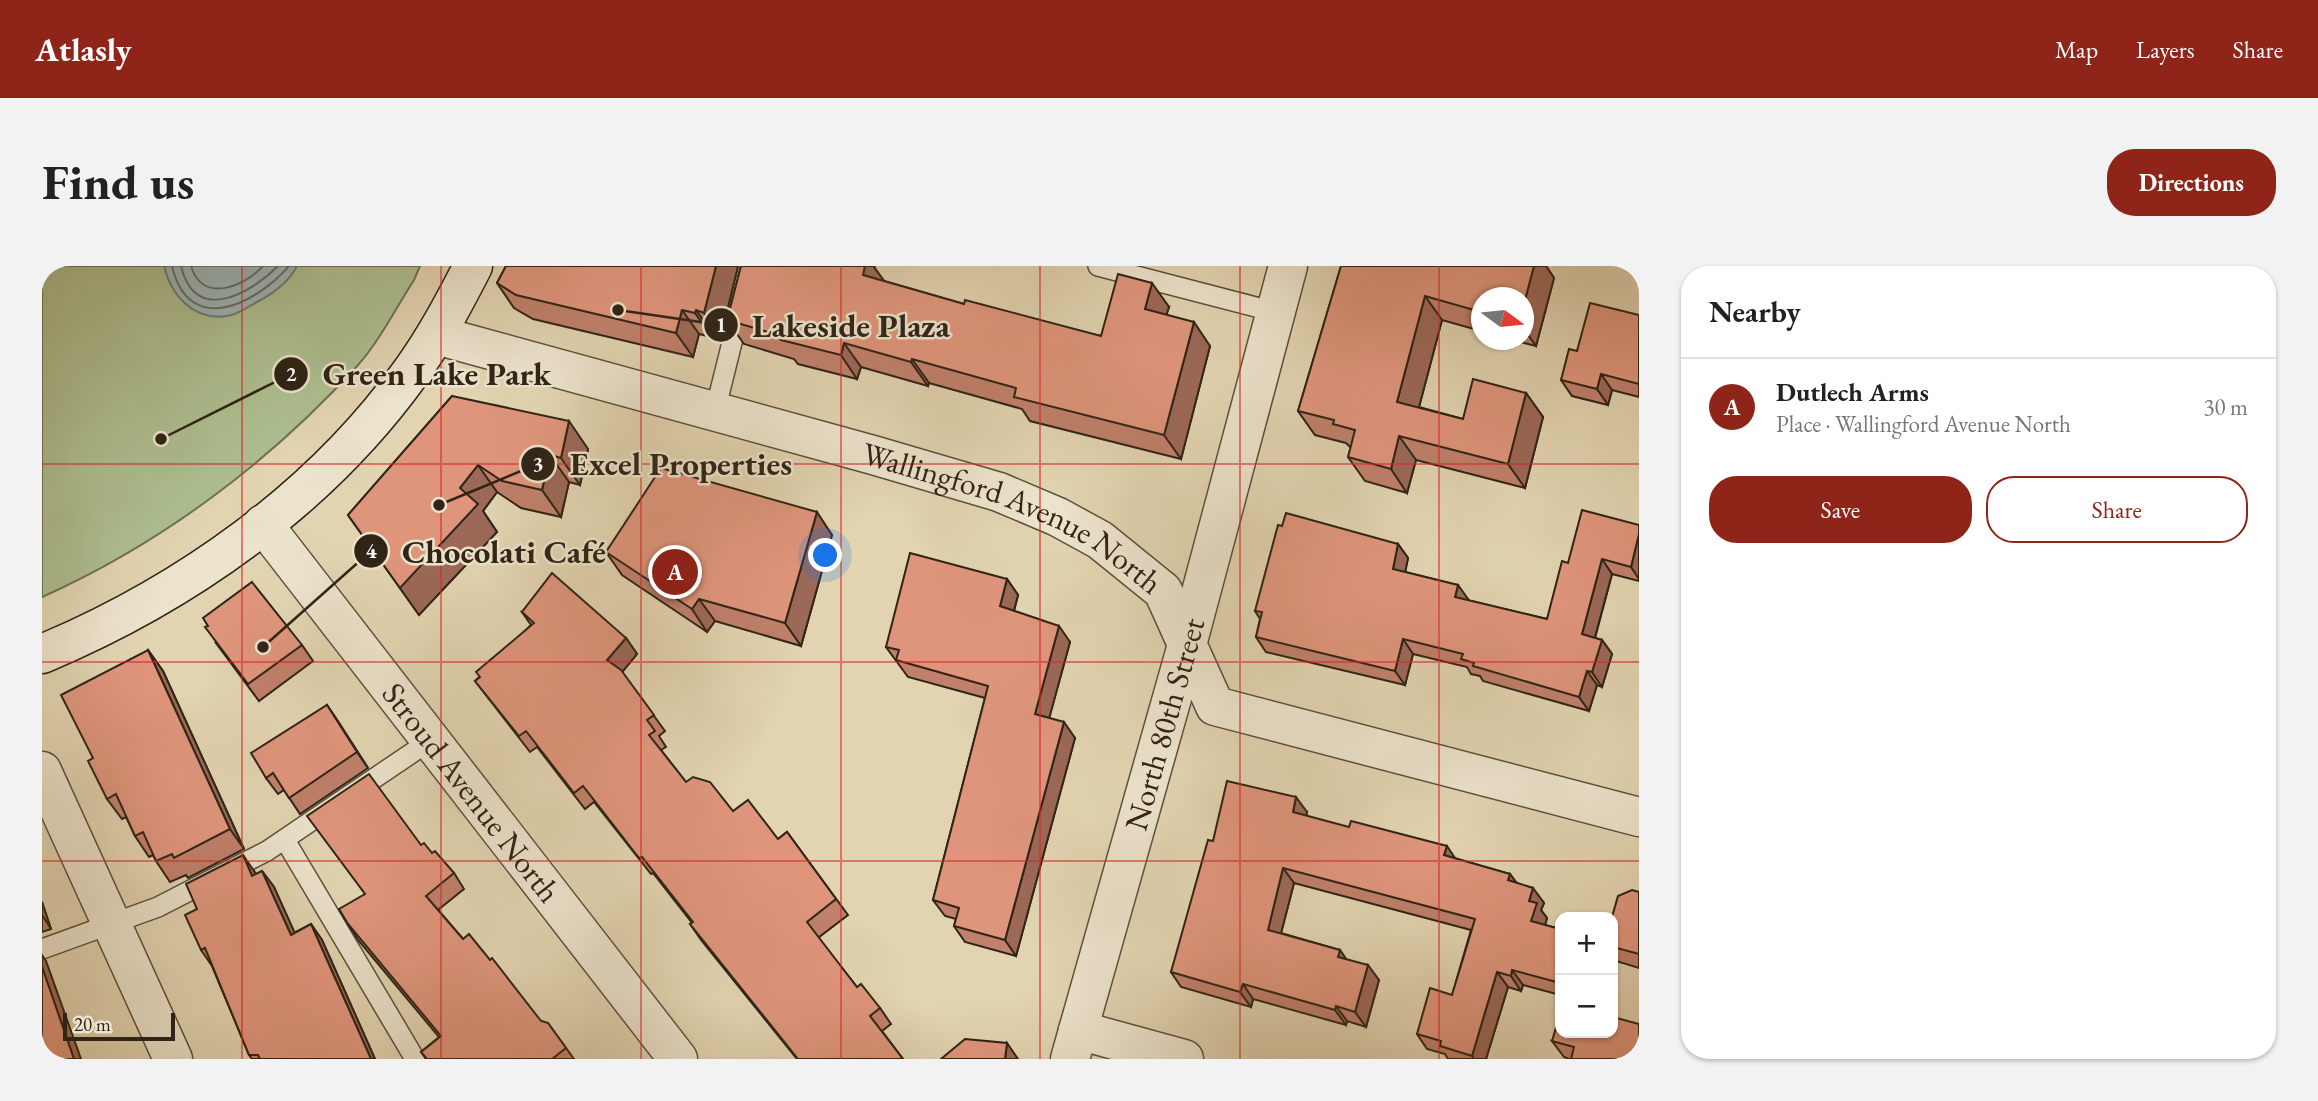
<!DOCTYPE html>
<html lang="en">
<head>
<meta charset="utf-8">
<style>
	body { margin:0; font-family:"EB Garamond",serif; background:#f2f2f2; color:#222 }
	.controls { position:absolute; right:21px; bottom:21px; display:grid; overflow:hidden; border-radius:14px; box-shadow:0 2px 5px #0004 }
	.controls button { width:63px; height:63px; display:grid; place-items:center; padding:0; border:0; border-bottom:2px solid #e0e0e0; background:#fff; color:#222; font:35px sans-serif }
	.compass { position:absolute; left:1429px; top:21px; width:63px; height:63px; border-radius:50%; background:#fff; box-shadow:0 2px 5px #0004; rotate:105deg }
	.scale { position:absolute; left:21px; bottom:18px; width:112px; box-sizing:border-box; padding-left:7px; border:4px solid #2f2416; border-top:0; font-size:19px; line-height:24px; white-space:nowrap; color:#2f2416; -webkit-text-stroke:5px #ece3cc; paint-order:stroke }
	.you { position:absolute; left:784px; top:290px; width:24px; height:24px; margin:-18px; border:5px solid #fff; border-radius:50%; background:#1a73e8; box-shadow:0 0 0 10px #1a73e833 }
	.badge { display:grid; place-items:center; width:46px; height:46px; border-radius:50%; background:#8f2418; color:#fff; font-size:23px; font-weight:700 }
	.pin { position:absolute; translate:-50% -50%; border:4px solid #fff; box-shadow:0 2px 7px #0006 }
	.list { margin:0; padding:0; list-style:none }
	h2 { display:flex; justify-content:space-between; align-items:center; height:91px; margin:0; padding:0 28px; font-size:30px }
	h2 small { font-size:23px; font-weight:400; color:#767676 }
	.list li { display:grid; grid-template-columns:46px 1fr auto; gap:21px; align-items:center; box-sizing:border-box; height:98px; padding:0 28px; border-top:2px solid #e0e0e0 }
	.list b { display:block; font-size:26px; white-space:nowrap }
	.list p { margin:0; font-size:23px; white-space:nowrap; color:#767676 }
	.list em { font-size:23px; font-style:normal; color:#767676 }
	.actions { display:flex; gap:14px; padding:21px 28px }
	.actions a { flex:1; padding:16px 0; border:2px solid #8f2418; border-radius:28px; text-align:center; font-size:24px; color:#8f2418 }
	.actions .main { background:#8f2418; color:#fff }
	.map { position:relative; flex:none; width:1597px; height:793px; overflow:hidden; border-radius:28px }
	header { display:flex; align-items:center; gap:42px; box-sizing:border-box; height:98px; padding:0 35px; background:#8f2418; color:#fff }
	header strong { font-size:33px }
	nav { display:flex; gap:38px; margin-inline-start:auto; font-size:24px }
	.intro { display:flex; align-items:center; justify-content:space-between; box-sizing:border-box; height:168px; padding:0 42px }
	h1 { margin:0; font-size:49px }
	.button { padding:18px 32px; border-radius:28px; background:#8f2418; color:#fff; font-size:24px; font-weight:700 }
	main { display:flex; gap:42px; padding:0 42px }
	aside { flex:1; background:#fff; border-radius:28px; box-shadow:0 2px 5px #0004 }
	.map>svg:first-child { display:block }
</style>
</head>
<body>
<header>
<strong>Atlasly</strong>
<nav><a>Map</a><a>Layers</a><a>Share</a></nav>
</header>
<div class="intro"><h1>Find us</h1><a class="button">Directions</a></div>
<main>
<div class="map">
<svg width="1597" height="793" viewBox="0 0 1597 793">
	<rect width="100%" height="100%" fill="#e2d4b1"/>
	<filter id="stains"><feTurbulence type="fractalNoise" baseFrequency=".00286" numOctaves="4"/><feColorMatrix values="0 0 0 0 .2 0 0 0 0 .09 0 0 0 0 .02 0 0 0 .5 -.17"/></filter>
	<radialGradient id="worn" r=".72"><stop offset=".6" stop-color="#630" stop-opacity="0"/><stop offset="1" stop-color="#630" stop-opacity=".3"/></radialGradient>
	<!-- green -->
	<path fill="#adbe90" stroke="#6e7153" stroke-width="2" d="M0 0H378L372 14C354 42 338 74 316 99 228 196 119 278 0 331Z"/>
	<!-- water -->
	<path fill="#9bb5b8" stroke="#707b77" stroke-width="2" d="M122 0H255C247 16 230 28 215 36 205 41 195 49 185 50 151 55 129 29 122 0Z"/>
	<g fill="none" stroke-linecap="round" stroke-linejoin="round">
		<!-- shore -->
		<g stroke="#656c67" stroke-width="2">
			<path d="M130 0C147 72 214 38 247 0"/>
			<path d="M139 0C153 59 208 28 236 0"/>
			<path d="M149 0C160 38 202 21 221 0"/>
		</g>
		<!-- service casing -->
		<g stroke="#5c503d" stroke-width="22">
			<g id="service">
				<polyline points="1056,0 1233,46"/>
				<polyline points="673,145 709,0"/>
				<polyline points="243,574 373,793"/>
				<polyline points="0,683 116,641 225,585 389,474"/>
			</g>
		</g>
		<!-- minor casing -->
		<g stroke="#5c503d" stroke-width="41">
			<g id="minor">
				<polyline points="0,505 131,793"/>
				<polyline points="1036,764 1142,793"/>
			</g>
		</g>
		<!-- tertiary casing -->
		<g stroke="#5c503d" stroke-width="41">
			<g id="tertiary">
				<path id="s1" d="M394 69 831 189 957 226 1016 251 1058 274 1121 325 1173 440 1597 551"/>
				<path id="s2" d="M221 258 636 793"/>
				<path id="s3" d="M1028 793 1145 379 1246 0"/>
			</g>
		</g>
		<!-- secondary casing -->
		<g stroke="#2f2416" stroke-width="41">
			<path id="secondary" d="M0 388C143 328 278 233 369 106 393 73 412 37 431 0"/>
		</g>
		<!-- service -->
		<use href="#service" stroke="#ece3cc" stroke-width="19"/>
		<!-- minor -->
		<use href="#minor" stroke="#ece3cc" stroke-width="38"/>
		<!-- tertiary -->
		<use href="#tertiary" stroke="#ece3cc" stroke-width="38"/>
		<!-- secondary -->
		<use href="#secondary" stroke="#ece3cc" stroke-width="38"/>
	</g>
	<!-- wall -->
	<g fill="#c0806b" stroke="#2f2416" stroke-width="2">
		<polygon points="464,0 696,0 679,71 671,68 670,71 657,68 651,91 491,53 472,42 455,17"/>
		<polygon points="1299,0 1504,0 1512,12 1494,80 1470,74 1481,74 1481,32 1439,32 1439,65 1400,54 1377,141 1421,153 1484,127 1501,151 1483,222 1374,194 1365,227 1323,215 1306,191 1309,182 1304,177 1273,169 1256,145"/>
		<polygon points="832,1 842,15 922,38 1059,70 1127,41 1124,49 1168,80 1139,193 988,155 980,143 887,117 886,120 819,101 815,113 756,98 752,93 702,78 685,54"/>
		<polygon points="1597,49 1597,131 1570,124 1566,139 1530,130 1519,114 1535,85"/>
		<polygon points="410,130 546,183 538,219 527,216 519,251 479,242 455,226 441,245 455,266 377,349 306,249"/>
		<polygon points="1597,259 1597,315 1570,308 1553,372 1560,374 1570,388 1560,421 1555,419 1547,445 1441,415 1438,410 1429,408 1425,401 1371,388 1363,419 1224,386 1214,371 1218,353 1213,345 1356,278 1366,292 1363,306 1416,319 1425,334 1505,353 1526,297"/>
		<polygon points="790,269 759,380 673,355 665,366 580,309 564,286"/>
		<polygon points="965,313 976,329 972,345 1028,376 1007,452 1033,472 974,690 923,676 912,660 914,653 903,650 891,634 943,432 866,411 844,381"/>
		<polygon points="480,346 584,372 595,388 580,406 623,465 617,470 624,481 619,484 644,516 736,573 745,566 806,649 776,672 815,721 838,742 849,758 840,765 861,793 755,793 659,674 648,658 650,657 611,607 609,608 552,536 543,543 495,481 488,486 433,415 489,359"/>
		<polygon points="174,377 260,379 271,395 217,435"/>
		<polygon points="106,384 121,405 202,583 146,612 144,609 128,616 114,595 111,589 107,591 93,570 84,551 80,553 65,533 51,492"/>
		<polygon points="285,439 326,502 258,548 242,524 236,528 224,512"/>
		<polygon points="1265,546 1264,550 1468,608 1474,616 1502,637 1499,644 1505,652 1503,659 1518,663 1518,729 1481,719 1479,725 1466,721 1444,793 1406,793 1403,788 1385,783 1375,768 1410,729 1429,664 1252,617 1239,667 1298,684 1304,693 1337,714 1324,761 1305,755 1304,759 1211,733 1209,741 1139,721 1129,706 1171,575"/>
		<polygon points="379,579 390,587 412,607 422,623 396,644 421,673 499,755 506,757 532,793 384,793 379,786 397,771 316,674 306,658"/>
		<polygon points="212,605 214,608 220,605 232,621 252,667 269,658 280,674 333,793 210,793 207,789 170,700 159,684 155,643"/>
		<polygon points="1597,626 1597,702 1574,695 1571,691 1571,651"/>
		<polygon points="0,636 9,663 0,666"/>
		<polygon points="1510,775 1597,793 1527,793 1522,791"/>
	</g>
	<!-- shaded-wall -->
	<g fill="#9c6857" stroke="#2f2416" stroke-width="2">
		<polygon points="674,0 696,0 679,71 662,47"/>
		<polygon points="821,0 833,0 832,1 843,16 821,9"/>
		<polygon points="1492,0 1504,0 1512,12 1494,80 1481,62 1481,41"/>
		<polygon points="1110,17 1127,41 1119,67 1103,43"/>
		<polygon points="1383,30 1400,54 1372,160 1355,136"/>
		<polygon points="640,44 657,68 651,91 634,67"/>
		<polygon points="654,44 671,68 670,71 653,47"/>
		<polygon points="1152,56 1168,80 1139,193 1122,169"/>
		<polygon points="802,77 819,101 815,113 799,89"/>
		<polygon points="870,93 887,117 886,120 869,96"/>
		<polygon points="1559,108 1570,124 1566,139 1555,123"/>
		<polygon points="1484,127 1501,151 1483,222 1466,198"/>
		<polygon points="527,155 546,183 538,219 519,192"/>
		<polygon points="1357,170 1374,194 1365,227 1349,203"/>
		<polygon points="508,189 527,216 519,251 500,224"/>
		<polygon points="436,199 455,226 441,245 455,266 377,349 358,322 418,222"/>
		<polygon points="775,246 790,269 759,380 743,357"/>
		<polygon points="1597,268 1597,313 1589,301"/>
		<polygon points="1356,278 1366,292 1361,317 1351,303"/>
		<polygon points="1560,293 1570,308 1550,382 1540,368"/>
		<polygon points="965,313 976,329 969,356 958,340"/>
		<polygon points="1416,319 1426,333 1423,346 1413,331"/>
		<polygon points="657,333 673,355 665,366 650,343"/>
		<polygon points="1017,360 1028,376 1004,464 993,448"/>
		<polygon points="584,372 595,388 577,410 565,394"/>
		<polygon points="1361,373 1371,388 1363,419 1353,405"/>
		<polygon points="1560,374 1570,388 1560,421 1550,406"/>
		<polygon points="106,384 121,405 202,583 188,563"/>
		<polygon points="1545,405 1555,419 1547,445 1537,431"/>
		<polygon points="285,439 296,455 326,502 315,486"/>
		<polygon points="1022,456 1033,472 974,690 963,674"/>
		<polygon points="1254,531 1265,546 1262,561 1251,546"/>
		<polygon points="1405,580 1415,595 1402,589"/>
		<polygon points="201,589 212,605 222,626 210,610"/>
		<polygon points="1241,602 1252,617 1236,679 1226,664"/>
		<polygon points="220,605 232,621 261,685 249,669"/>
		<polygon points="1468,608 1479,623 1466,614"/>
		<polygon points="1491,622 1502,637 1499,644 1505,652 1500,670 1489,655 1487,635"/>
		<polygon points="0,636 9,663 0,649"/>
		<polygon points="269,658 280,674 333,793 329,793"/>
		<polygon points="1298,684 1308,699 1296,691"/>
		<polygon points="0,689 4,695 39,793 32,793 0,701"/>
		<polygon points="1326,699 1337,714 1324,761 1313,746"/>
		<polygon points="1470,704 1481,719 1479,725 1469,710"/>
		<polygon points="1455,706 1466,721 1444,793 1432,793 1430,790"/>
		<polygon points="1201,718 1211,733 1209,741 1198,726"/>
		<polygon points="1294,740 1305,755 1304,759 1293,744"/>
		<polygon points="965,777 976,793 963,793"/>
	</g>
	<!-- building -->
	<g fill="#df957c" stroke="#2f2416" stroke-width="2">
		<polygon points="464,0 674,0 662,47 654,44 653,47 640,44 634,67 474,29 455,17"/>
		<polygon points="699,0 823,0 821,9 922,38 923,34 1059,70 1076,8 1110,17 1103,43 1152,56 1122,169 972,131 974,122 870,93 869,96 802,77 799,89 739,74 740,70 685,54"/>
		<polygon points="1299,0 1492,0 1481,41 1481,32 1439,32 1439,46 1383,30 1355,136 1421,153 1431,113 1484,127 1466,198 1357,170 1349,203 1306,191 1313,164 1291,158 1292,154 1256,145"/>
		<polygon points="1548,37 1597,49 1597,118 1559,108 1555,123 1519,114 1527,83 1535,85"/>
		<polygon points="410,130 527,155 519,192 508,189 500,224 460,215 436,199 418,222 436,238 358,322 306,249"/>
		<polygon points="619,202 775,246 743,357 657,333 650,343 564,286"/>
		<polygon points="1540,244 1597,259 1597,268 1589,301 1560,293 1540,368 1560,374 1550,406 1545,405 1537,431 1431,400 1432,397 1419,393 1421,388 1361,373 1353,405 1214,371 1220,346 1213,345 1236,259 1240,260 1244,247 1356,278 1351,303 1416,319 1413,331 1505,353 1520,295 1526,297"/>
		<polygon points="868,287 965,313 958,340 1017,360 993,448 1022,456 963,674 912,660 917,642 891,634 946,420 854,394 857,384 844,381"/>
		<polygon points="510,307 584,372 565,394 579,404 612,449 605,454 613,465 607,469 644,516 651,511 668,516 691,545 706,534 736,573 745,566 794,633 765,656 815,721 819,718 838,742 828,750 861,793 756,793 648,658 651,656 600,591 597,592 541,520 532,527 484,465 477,470 433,415 438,411 434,406 492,357 480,346"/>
		<polygon points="210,316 260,379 206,418 163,361 166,360 161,352"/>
		<polygon points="106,384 188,563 132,592 130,588 114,595 101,566 93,570 74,528 65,533 46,495 51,492 19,429"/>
		<polygon points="285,439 315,486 247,532 231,507 224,512 209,487"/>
		<polygon points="327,508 379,579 382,577 390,587 393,585 412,607 384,630 421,673 427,668 448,694 450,692 499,755 506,757 524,782 510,793 385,793 379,786 399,770 306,658 297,643 323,628 265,550"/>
		<polygon points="1185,515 1254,531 1251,546 1307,561 1309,555 1405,580 1402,589 1468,608 1466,614 1491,622 1487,635 1495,637 1489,655 1518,663 1518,717 1470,704 1469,710 1455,706 1430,790 1398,780 1399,775 1375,768 1388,722 1410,729 1433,653 1241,602 1226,664 1298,684 1296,691 1326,699 1313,746 1294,740 1293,744 1201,718 1198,726 1129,706 1166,574 1171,575"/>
		<polygon points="201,589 210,610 220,605 249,669 269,658 329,793 218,793 216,789 207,789 163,682 159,684 143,649 155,643 144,618"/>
		<polygon points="1590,624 1597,626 1597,688 1571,681 1571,651 1570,651 1576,630"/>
		<polygon points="0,701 32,793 0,793"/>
		<polygon points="1518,748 1518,767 1571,767 1571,751 1597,758 1597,793 1529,793 1532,781 1510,775"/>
		<polygon points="923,773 965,777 963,793 899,793"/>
	</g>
	<!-- grid -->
	<path fill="none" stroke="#d62828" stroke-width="2" stroke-opacity="0.55" d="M200 0V793M399 0V793M599 0V793M799 0V793M998 0V793M1198 0V793M1397 0V793M0 198H1597M0 396H1597M0 595H1597"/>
	<g text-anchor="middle" stroke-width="5" stroke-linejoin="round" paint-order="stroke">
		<!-- street labels -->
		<g font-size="32" fill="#2f2416" stroke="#ece3cc">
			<text dy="11" stroke="none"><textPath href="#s1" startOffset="607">Wallingford Avenue North</textPath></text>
			<text dy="11" stroke="none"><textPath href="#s3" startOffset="348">North 80th Street</textPath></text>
			<text dy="11" stroke="none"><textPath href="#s2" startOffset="340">Stroud Avenue North</textPath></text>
		</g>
	</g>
	<!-- callouts -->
	<path fill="none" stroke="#2f2416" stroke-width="2.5" d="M576 44L679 59M119 173L249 108M397 239L496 198M221 381L329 285"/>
	<g fill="#2f2416" stroke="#ece3cc" stroke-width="2.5">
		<circle cx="576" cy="44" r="7"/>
		<circle cx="119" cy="173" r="7"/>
		<circle cx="397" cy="239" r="7"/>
		<circle cx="221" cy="381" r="7"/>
		<circle cx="679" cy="59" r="18"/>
		<circle cx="249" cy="108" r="18"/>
		<circle cx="496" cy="198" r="18"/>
		<circle cx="329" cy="285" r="18"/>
	</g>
	<g font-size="21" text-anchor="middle" font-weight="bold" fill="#fff">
		<text x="679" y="66">1</text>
		<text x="249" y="115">2</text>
		<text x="496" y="205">3</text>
		<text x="329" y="292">4</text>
	</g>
	<g font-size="33" text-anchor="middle" font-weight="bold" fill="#2f2416" stroke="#ece3cc" stroke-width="5" stroke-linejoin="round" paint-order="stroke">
		<text x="809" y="71">Lakeside Plaza</text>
		<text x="395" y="119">Green Lake Park</text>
		<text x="639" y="209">Excel Properties</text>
		<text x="462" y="297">Chocolati Café</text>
	</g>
	<rect width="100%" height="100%" filter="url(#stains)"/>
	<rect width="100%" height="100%" fill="url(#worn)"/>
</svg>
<div class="controls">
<button>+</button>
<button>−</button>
</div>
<svg class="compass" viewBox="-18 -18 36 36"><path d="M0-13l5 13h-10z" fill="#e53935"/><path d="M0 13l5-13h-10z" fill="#767676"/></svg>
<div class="scale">20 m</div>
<div class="you"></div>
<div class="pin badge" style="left:633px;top:306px">A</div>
</div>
<aside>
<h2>Nearby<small></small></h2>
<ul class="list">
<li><span class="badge">A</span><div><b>Dutlech Arms</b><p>Place · Wallingford Avenue North</p></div><em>30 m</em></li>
</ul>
<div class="actions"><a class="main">Save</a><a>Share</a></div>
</aside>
</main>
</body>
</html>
